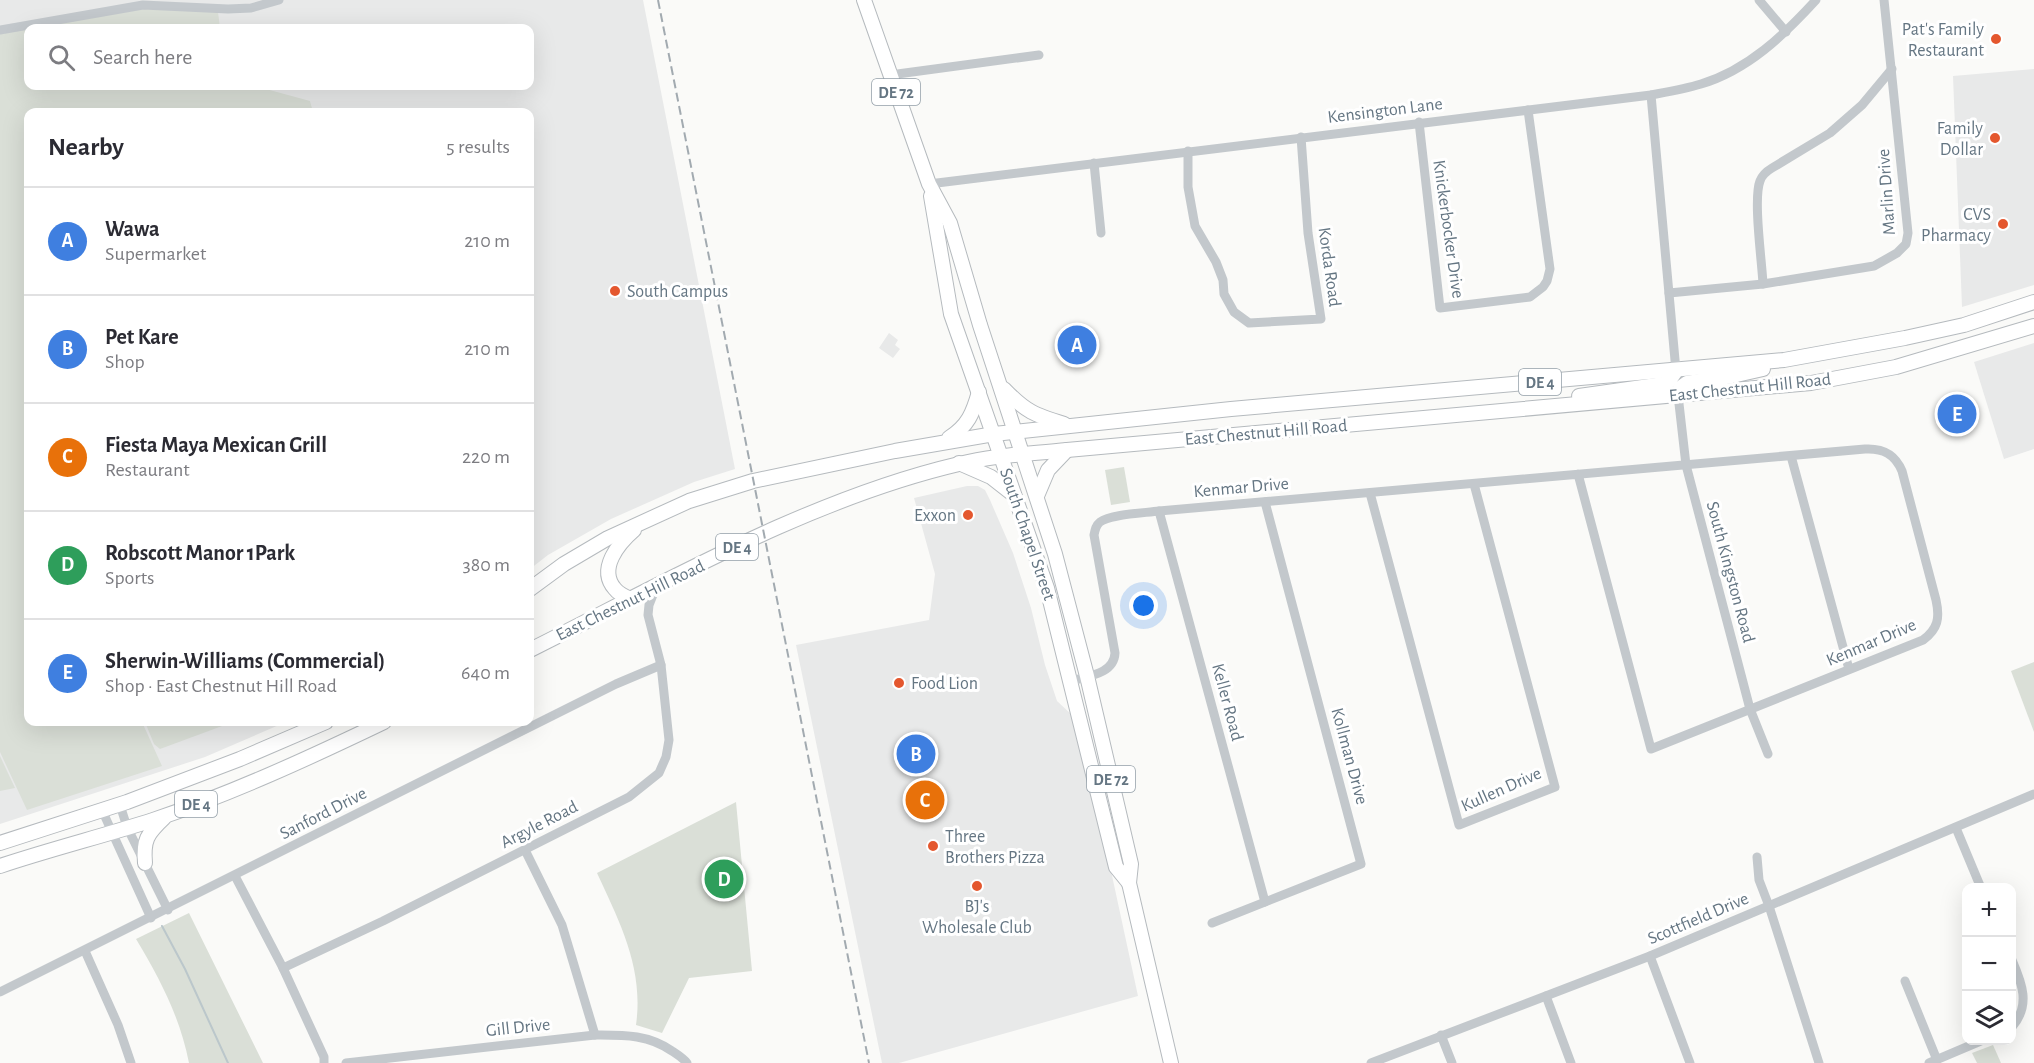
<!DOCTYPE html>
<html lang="en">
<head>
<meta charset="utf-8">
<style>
	body { margin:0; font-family:"Alegreya Sans",sans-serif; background:#f7f7f7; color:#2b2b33 }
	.controls { position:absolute; right:18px; bottom:18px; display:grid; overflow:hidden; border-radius:12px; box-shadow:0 6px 24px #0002 }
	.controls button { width:54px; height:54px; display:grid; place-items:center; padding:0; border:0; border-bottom:2px solid #e1e1e2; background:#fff; color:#2b2b33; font:30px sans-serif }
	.you { position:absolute; left:1144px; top:606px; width:21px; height:21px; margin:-15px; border:4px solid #fff; border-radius:50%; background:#1a73e8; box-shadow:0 0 0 9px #1a73e833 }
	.badge { display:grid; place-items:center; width:39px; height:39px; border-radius:50%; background:#0b8043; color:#fff; font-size:20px; font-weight:700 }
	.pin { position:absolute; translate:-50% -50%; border:3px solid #fff; box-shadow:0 2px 6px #0006 }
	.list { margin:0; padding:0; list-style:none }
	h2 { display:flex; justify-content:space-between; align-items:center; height:78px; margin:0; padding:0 24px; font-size:26px }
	h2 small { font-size:20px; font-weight:400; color:#7c7c81 }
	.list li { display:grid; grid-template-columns:39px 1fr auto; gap:18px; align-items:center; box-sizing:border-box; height:108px; padding:0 24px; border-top:2px solid #e1e1e2 }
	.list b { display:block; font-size:22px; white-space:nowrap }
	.list p { margin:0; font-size:20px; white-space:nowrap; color:#7c7c81 }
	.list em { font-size:20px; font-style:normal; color:#7c7c81 }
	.icon { flex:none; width:33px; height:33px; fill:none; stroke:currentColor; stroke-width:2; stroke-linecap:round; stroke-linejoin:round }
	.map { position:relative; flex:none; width:2034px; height:1063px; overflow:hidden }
	.search { position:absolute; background:#fff; box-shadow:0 6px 24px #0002; left:24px; top:24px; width:510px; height:66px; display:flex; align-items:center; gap:15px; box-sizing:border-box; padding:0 21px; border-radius:12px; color:#7c7c81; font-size:22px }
	.panel { position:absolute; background:#fff; box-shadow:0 6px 24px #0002; left:24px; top:108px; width:510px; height:618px; border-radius:12px }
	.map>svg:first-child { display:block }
</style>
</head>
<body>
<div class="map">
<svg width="2034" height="1063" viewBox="0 0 2034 1063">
	<rect width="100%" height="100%" fill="#fafaf8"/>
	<!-- built -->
	<g fill="#e8e9e9" fill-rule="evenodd">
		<path d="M0 0H643L735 469 694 482 611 519 548 555 530 569V112H28V722H286L205 757 0 824ZM28 28H530V86H28Z"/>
		<polygon points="2034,69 2034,285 1962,307 1953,76"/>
		<polygon points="889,333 898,340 895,345 900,349 893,358 879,348"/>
		<polygon points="2034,343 2034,449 2004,459 1974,362"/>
		<polygon points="967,486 978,486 985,490 990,500 1013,553 1031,608 1045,665 1057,701 1073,716 1108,857 1138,996 899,1063 882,1063 796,645 929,620 935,574 914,498"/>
	</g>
	<!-- green -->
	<g fill="#dadfd7">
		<polygon points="144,9 218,12 220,28 31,28"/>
		<polygon points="28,29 28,86 255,86 310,101 313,112 28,112 28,722 142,722 162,766 27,810 0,752 0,34"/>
		<polygon points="1124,467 1130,502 1111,505 1105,470"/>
		<polygon points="2034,662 2034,732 2011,671"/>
		<polygon points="145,722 233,722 160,749 154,744"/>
		<polygon points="0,756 15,788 0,791"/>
		<path d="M736 802 752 971 689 978 662 1033 636 1025C644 968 620 923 597 873Z"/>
		<path d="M189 913 263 1063H189C180 1017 160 979 136 939Z"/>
		<polygon points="1993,1045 2001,1063 1977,1063 1972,1053"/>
	</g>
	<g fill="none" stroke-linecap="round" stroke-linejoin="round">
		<!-- stream -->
		<polyline stroke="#bbc7cb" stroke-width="2" points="162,926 185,969 228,1063"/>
		<!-- primary casing -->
		<g stroke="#b5babe" stroke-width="16">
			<g id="primary">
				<polyline points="864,0 929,184 950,223 980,325 1055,554 1087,676 1131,864 1129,883 1171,1063"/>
				<polyline points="931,196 951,314 1047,588 1116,867 1129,883"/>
				<path d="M1004 389C1026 412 1035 415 1064 424"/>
				<polyline points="1678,395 1680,388 1687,383 1732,376 1763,369"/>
				<polyline points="1579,396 1664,384 1669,381 1676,371"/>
				<path d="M949 438C968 426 973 413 979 392"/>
				<polyline points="959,463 991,477 1014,495"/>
				<polyline points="1037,496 1048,470 1067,450"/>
				<polyline points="530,589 564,564 608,538 689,501 753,481 895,451 994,434 1231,409 1784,360 1905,338 1964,325 2034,302"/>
				<path d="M631 599C626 597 618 593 615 589 597 569 619 543 634 530"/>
				<path d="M530 650C666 582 810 499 959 464 994 455 1031 454 1067 450L1811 383 1896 367 2034 326"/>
				<polyline points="0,843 127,802 240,759 326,722"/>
				<path d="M145 863C143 840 147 834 164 818"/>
				<path d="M0 866C51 849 103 836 153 820 233 793 309 758 384 722"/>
			</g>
		</g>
		<!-- street -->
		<g stroke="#c3c8cc" stroke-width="9">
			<polyline points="1759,0 1786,32"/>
			<polyline points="0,30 143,5 228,9 251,8 279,0"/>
			<polyline points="890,75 1039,55"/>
			<polyline points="1651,95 1676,371"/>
			<polyline points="1419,122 1440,308 1530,297 1543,287 1547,281 1550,269 1528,110"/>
			<polyline points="1188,151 1188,187 1195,226 1216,262 1223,280 1224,294 1234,312 1249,323 1321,319 1308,233 1301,137"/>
			<polyline points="1094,163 1101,233"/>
			<path d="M929 184 1651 95C1667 92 1685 89 1701 84 1748 70 1784 35 1816 0"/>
			<path d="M1763 284C1762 262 1753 199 1760 181 1762 175 1767 171 1772 168L1830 133 1862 105 1892 69"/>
			<polyline points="1669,293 1763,284 1874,266 1897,253 1906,244 1908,233 1884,0"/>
			<polyline points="1678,395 1686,465 1750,709 1768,754"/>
			<polyline points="1791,456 1849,669"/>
			<polyline points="1370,493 1459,825 1555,787 1474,484"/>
			<polyline points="1159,511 1265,902"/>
			<path d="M1071 681C1088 676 1114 674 1115 653L1094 535C1095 530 1096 525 1100 522 1111 514 1145 513 1159 511L1865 449C1883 448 1895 454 1902 471L1936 600C1940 618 1938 629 1923 640L1651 749 1578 474"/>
			<polyline points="120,805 127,827 168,910"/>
			<polyline points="102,810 151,918"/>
			<polyline points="1956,828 1981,888"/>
			<polyline points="525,850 562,925 595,1035"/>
			<polyline points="1757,857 1759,880 1769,906 1819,1063"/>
			<polyline points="235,876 283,968 324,1057 324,1063"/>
			<polyline points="1212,923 1361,864 1265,502"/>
			<polyline points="85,951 118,1025 131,1063"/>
			<polyline points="1650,956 1690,1063"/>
			<path d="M2012 960C2022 983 2031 1005 2012 1027"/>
			<polyline points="283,968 383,921 629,797 659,773 666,757 669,740 661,665 648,615 649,605 656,587"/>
			<polyline points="1905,981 1937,1060"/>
			<polyline points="0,992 616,684 661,665"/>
			<polyline points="1546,996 1571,1063"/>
			<polyline points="1441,1035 1452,1063"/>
			<path d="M346 1063 595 1035C623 1035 648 1034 672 1051 678 1055 683 1058 687 1063"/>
			<polyline points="1371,1063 1650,956 2034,794"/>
			<polyline points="1929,1063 1983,1040"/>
		</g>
		<!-- primary -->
		<use href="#primary" stroke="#fff" stroke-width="14"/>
		<!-- rail -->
		<polyline stroke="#a2aab0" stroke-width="2" stroke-dasharray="9 4.5" stroke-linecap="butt" points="658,0 869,1063"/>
	</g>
	<!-- markers -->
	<g fill="#e4572e" stroke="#fff" stroke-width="2">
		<circle cx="1996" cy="39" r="6"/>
		<circle cx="1995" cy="138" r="6"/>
		<circle cx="2003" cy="224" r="6"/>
		<circle cx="615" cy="291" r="6"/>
		<circle cx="968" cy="515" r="6"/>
		<circle cx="899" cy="683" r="6"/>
		<circle cx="933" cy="846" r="6"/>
		<circle cx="977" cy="886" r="6"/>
	</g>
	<g text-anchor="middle" stroke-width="6" stroke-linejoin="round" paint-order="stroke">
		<!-- shield labels -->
		<g fill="#fff" stroke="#939fa8" stroke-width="1.5">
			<rect x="872" y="79" width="48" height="26" rx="4.5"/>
			<rect x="1519" y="369" width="42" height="26" rx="4.5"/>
			<rect x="716" y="534" width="42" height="26" rx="4.5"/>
			<rect x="1087" y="766" width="48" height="26" rx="4.5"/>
			<rect x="175" y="791" width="42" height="26" rx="4.5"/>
		</g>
		<g font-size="16" font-weight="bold" fill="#657683">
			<text x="896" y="98">DE 72</text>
			<text x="1540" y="388">DE 4</text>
			<text x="737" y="553">DE 4</text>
			<text x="1111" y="785">DE 72</text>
			<text x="196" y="810">DE 4</text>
		</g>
		<!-- poi labels -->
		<g font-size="18" fill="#657683" stroke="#fff" text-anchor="end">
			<text x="1984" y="35">Pat's Family<tspan x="1984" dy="21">Restaurant</tspan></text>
			<text x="1983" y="134">Family<tspan x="1983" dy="21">Dollar</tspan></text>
			<text x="1991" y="220">CVS<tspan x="1991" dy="21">Pharmacy</tspan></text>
			<text x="627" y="297" text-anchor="start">South Campus</text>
			<text x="956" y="521">Exxon</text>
			<text x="911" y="689" text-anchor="start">Food Lion</text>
			<text x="945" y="842" text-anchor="start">Three<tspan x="945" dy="21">Brothers Pizza</tspan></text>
			<text x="977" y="912" text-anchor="middle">BJ's<tspan x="977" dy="21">Wholesale Club</tspan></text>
		</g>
		<!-- street labels -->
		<g font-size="18" fill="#657683" stroke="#fff">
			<text transform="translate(1385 110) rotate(-7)" y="6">Kensington Lane</text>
			<text transform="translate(1886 192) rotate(-94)" y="6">Marlin Drive</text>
			<text transform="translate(1449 229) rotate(82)" y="6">Knickerbocker Drive</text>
			<text transform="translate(1330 267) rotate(82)" y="6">Korda Road</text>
			<text transform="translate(1750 387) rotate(-6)" y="6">East Chestnut Hill Road</text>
			<text transform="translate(1266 432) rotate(-5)" y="6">East Chestnut Hill Road</text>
			<text transform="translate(1241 487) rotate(-5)" y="6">Kenmar Drive</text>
			<text transform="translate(1028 534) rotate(71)" y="6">South Chapel Street</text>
			<text transform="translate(1731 572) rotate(75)" y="6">South Kingston Road</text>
			<text transform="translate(630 600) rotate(-26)" y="6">East Chestnut Hill Road</text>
			<text transform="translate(1871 642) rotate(-23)" y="6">Kenmar Drive</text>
			<text transform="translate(1228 702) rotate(75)" y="6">Keller Road</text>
			<text transform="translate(1350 756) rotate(75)" y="6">Kollman Drive</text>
			<text transform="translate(1501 789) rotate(-24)" y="6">Kullen Drive</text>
			<text transform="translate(323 813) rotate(-27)" y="6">Sanford Drive</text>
			<text transform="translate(539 824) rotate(-27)" y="6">Argyle Road</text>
			<text transform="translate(1698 918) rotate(-23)" y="6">Scottfield Drive</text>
			<text transform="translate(518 1027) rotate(-6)" y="6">Gill Drive</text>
		</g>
	</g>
</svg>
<div class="controls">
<button>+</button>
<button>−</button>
<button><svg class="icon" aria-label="layers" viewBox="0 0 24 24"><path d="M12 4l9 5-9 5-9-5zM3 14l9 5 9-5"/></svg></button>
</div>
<div class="you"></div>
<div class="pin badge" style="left:1077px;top:345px;background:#3f7fe0">A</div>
<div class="pin badge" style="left:916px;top:754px;background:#3f7fe0">B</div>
<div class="pin badge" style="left:925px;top:800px;background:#e8710a">C</div>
<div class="pin badge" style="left:724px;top:879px;background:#2e9e5b">D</div>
<div class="pin badge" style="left:1957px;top:414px;background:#3f7fe0">E</div>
<div class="search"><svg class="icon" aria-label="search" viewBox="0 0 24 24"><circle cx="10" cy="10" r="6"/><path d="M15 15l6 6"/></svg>Search here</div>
<section class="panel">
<h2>Nearby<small>5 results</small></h2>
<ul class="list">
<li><span class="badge" style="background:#3f7fe0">A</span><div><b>Wawa</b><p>Supermarket</p></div><em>210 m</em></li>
<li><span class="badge" style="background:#3f7fe0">B</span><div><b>Pet Kare</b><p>Shop</p></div><em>210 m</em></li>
<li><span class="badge" style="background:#e8710a">C</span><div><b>Fiesta Maya Mexican Grill</b><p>Restaurant</p></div><em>220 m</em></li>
<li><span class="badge" style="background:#2e9e5b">D</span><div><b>Robscott Manor 1Park</b><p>Sports</p></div><em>380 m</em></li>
<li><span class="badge" style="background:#3f7fe0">E</span><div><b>Sherwin-Williams (Commercial)</b><p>Shop · East Chestnut Hill Road</p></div><em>640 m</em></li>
</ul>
</section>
</div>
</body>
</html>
